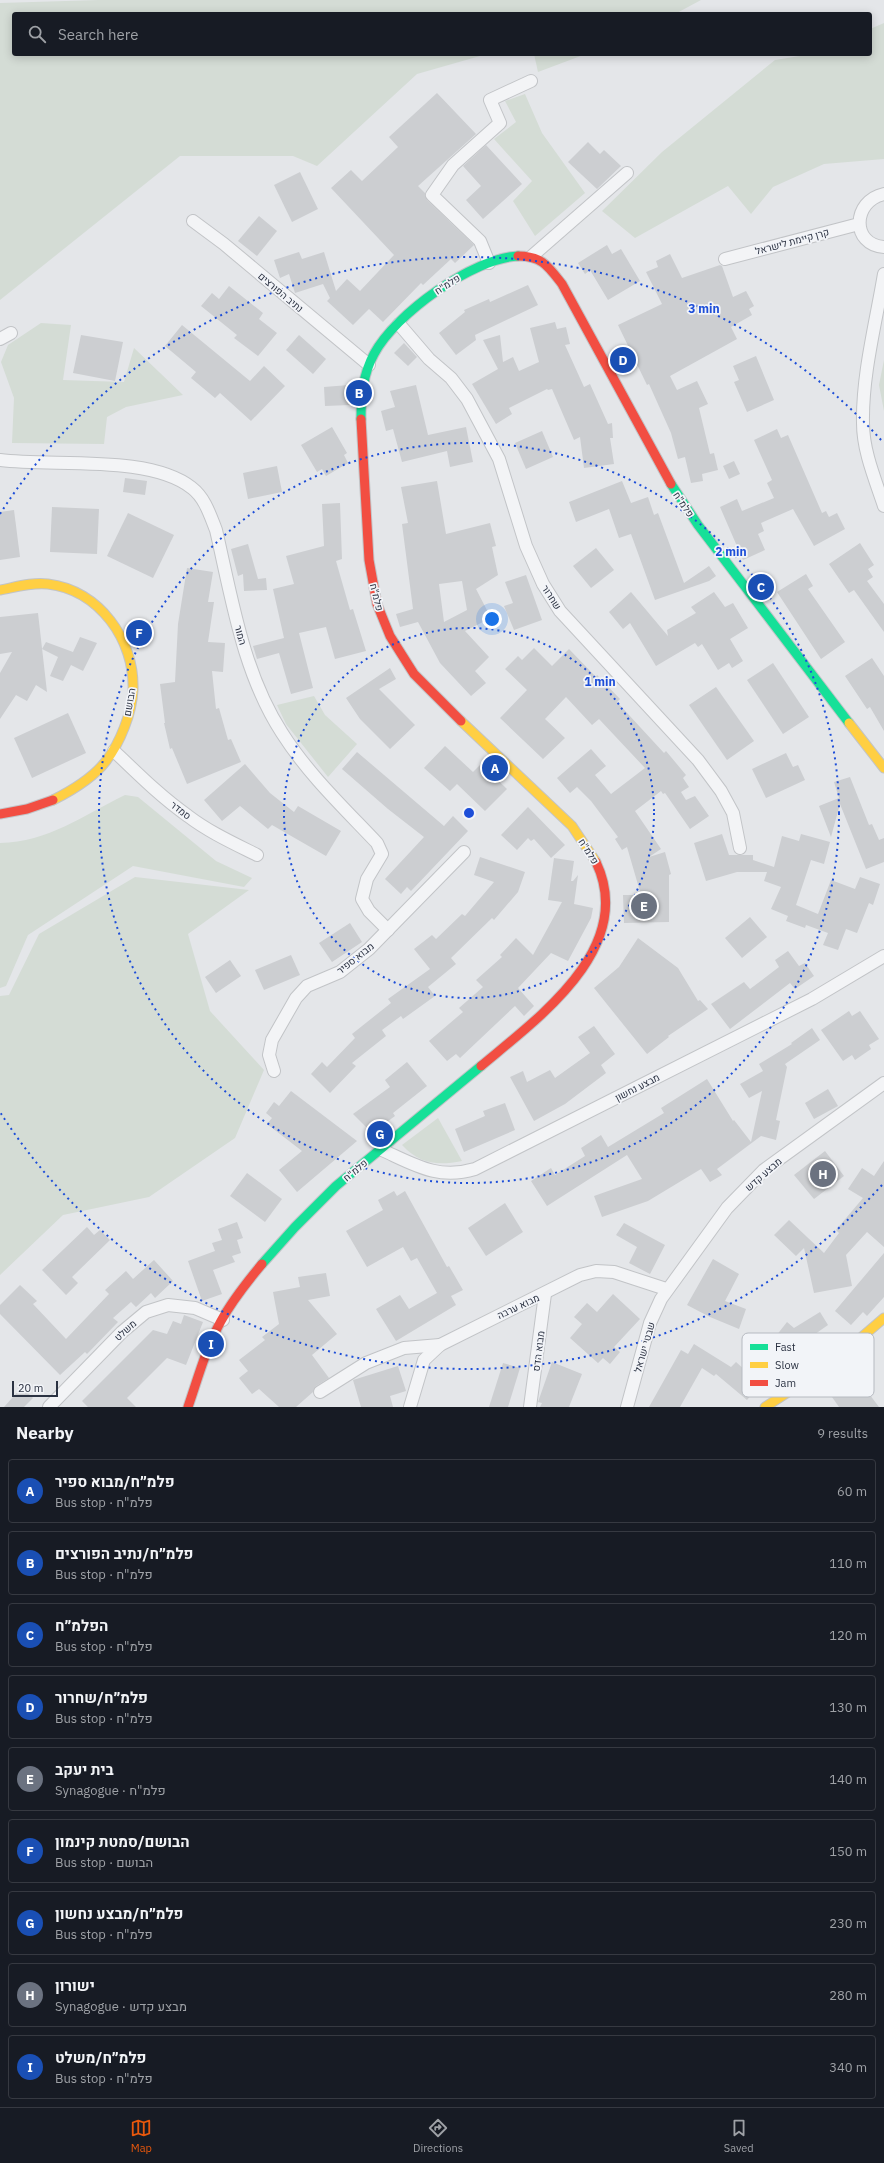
<!DOCTYPE html>
<html lang="en">
<head>
<meta charset="utf-8">
<style>
	body { margin:0; font-family:"IBM Plex Sans",Heebo,sans-serif; background:#20242c; color:#f1f3f6 }
	.scale { position:absolute; left:12px; bottom:10px; width:46px; box-sizing:border-box; padding-left:4px; border:2px solid #2b3242; border-top:0; font-size:11px; line-height:14px; white-space:nowrap; color:#2b3242; -webkit-text-stroke:3px #f2f4f8; paint-order:stroke }
	.you { position:absolute; left:492px; top:619px; width:14px; height:14px; margin:-10px; border:3px solid #fff; border-radius:50%; background:#1a73e8; box-shadow:0 0 0 6px #1a73e833 }
	.badge { display:grid; place-items:center; width:26px; height:26px; border-radius:50%; background:#ea580c; color:#fff; font-size:13px; font-weight:700 }
	.pin { position:absolute; translate:-50% -50%; border:2px solid #fff; box-shadow:0 1px 4px #0006 }
	.list { margin:0; padding:0; list-style:none }
	h2 { display:flex; justify-content:space-between; align-items:center; height:52px; margin:0; padding:0 16px; font-size:17px }
	h2 small { font-size:13px; font-weight:400; color:#9ea1a6 }
	.list li { display:grid; grid-template-columns:26px 1fr auto; gap:12px; align-items:center; box-sizing:border-box; height:64px; margin:0 8px 8px; padding:0 8px; border:1px solid #363941; border-radius:4px }
	.list b { display:block; font-size:15px; white-space:nowrap }
	.list p { margin:0; font-size:13px; white-space:nowrap; color:#9ea1a6 }
	.list em { font-size:13px; font-style:normal; color:#9ea1a6 }
	.icon { flex:none; width:22px; height:22px; fill:none; stroke:currentColor; stroke-width:2; stroke-linecap:round; stroke-linejoin:round }
	.map { position:relative; flex:none; width:884px; height:1407px; overflow:hidden }
	.search { position:absolute; background:#171b24; box-shadow:0 2px 10px #0003; left:12px; right:12px; top:12px; height:44px; display:flex; align-items:center; gap:10px; box-sizing:border-box; padding:0 14px; border-radius:4px; color:#9ea1a6; font-size:15px }
	.sheet { height:700px; background:#171b24 }
	nav { display:flex; justify-content:space-around; align-items:center; box-sizing:border-box; height:56px; border-top:1px solid #363941; background:#171b24; font-size:11px; color:#9ea1a6 }
	nav a { display:grid; justify-items:center; gap:2px }
	nav .on { color:#ea580c }
	.map>svg:first-child { display:block }
</style>
</head>
<body>
<div class="map">
<svg width="884" height="1407" viewBox="0 0 884 1407">
	<rect width="100%" height="100%" fill="#e4e6e9"/>
	<!-- green -->
	<g fill="#d4dcd5">
		<polygon points="99,0 701,0 675,14 14,14 14,54 487,54 417,74 317,166 293,156 180,156 0,300 0,3"/>
		<polygon points="884,23 884,159 824,164 773,187 751,214 728,186 635,238 602,211 662,152 775,60 812,54 870,54 870,29"/>
		<polygon points="534,54 586,54 538,72"/>
		<polygon points="525,94 542,133 585,193 535,236 513,201 532,181 494,139 516,122 505,101"/>
		<polygon points="41,323 71,325 63,380 124,382 134,348 183,395 126,407 107,417 104,444 12,443 14,398 1,362 8,345"/>
		<polygon points="884,360 884,411 879,385"/>
		<polygon points="314,696 325,715 357,744 328,777 286,724 277,705"/>
		<path d="M125 795 138 797 216 861 252 878 244 887 133 866 28 935 6 986 0 988V843C48 842 84 815 125 795Z"/>
		<polygon points="135,877 249,890 188,934 210,1011 264,1070 235,1138 149,1197 63,1215 0,1275 0,996 9,995 39,934"/>
		<path d="M438 1118 462 1161C437 1166 420 1164 402 1145Z"/>
	</g>
	<!-- building -->
	<g fill="#ccced1" fill-rule="evenodd">
		<polygon points="437,93 476,134 418,186 425,193 427,200 474,245 455,263 451,259 423,285 421,283 383,322 369,309 353,325 327,301 330,298 323,284 295,293 289,274 280,278 274,260 299,252 302,259 324,252 336,291 347,279 360,291 394,255 331,188 351,170 362,181 398,147 389,137"/>
		<polygon points="588,142 600,154 604,150 621,166 597,189 568,162"/>
		<polygon points="486,145 522,184 483,219 466,200 481,186 463,166"/>
		<polygon points="300,172 318,209 292,222 274,185"/>
		<polygon points="259,216 277,231 257,256 238,241"/>
		<polygon points="607,245 612,254 621,249 640,281 608,300 590,270 585,274 578,263"/>
		<polygon points="670,254 682,278 720,265 722,266 733,297 746,291 754,306 749,309 752,315 731,327 737,339 670,376 677,390 697,381 708,404 699,408 710,454 714,453 718,470 702,474 703,481 691,483 685,457 678,459 671,433 649,384 647,385 618,325 662,304 646,272 658,267 656,261"/>
		<polygon points="528,285 538,305 475,335 476,340 456,355 439,333 465,312 464,310 489,299 490,302"/>
		<polygon points="229,286 263,313 259,319 277,333 258,356 234,338 237,335 201,306 212,293 219,299"/>
		<polygon points="555,322 557,329 566,327 570,344 565,345 584,387 590,384 608,424 612,423 613,438 610,438 614,464 584,468 580,437 574,440 552,389 548,390 547,389 509,408 512,414 496,424 472,384 498,369 483,340 500,335 503,362 513,357 519,371 539,362 530,328"/>
		<polygon points="182,325 250,381 264,366 285,386 251,421 220,393 215,398 191,378 196,372 165,346"/>
		<polygon points="81,335 123,342 115,381 73,373"/>
		<polygon points="299,335 326,359 313,374 286,350"/>
		<polygon points="404,343 417,357 408,366 394,353"/>
		<polygon points="756,356 774,400 747,412 734,382 739,380 733,366"/>
		<polygon points="349,385 350,405 325,406 324,387"/>
		<polygon points="416,385 428,435 466,427 473,462 450,467 447,451 402,462 393,429 386,431 381,411 395,407 390,391"/>
		<polygon points="332,427 347,453 344,455 348,463 326,476 322,469 317,472 301,445"/>
		<polygon points="777,429 781,438 788,435 822,513 826,511 829,517 837,513 845,529 814,546 793,509 761,523 764,531 758,534 765,550 743,560 720,507 737,499 742,511 774,498 767,483 772,480 754,440"/>
		<polygon points="542,431 553,457 526,469 515,443"/>
		<polygon points="734,461 740,474 729,479 723,466"/>
		<polygon points="277,466 282,492 248,499 243,473"/>
		<polygon points="125,478 147,481 145,495 123,492"/>
		<path d="M437 481 446 534 490 523 496 546 492 547 498 575 476 589 491 618 465 631 489 657 475 671 486 683 471 696 440 663 418 622 400 627 396 614 413 609 402 524 408 523 401 487ZM462 581 467 610 444 622 439 584Z"/>
		<polygon points="622,481 631,503 648,497 654,515 658,513 684,583 709,566 716,576 709,581 655,600 631,534 619,538 609,509 576,522 569,502"/>
		<polygon points="340,503 342,559 336,561 350,610 353,609 366,651 335,659 326,627 299,633 313,688 291,694 279,653 257,659 253,646 284,638 273,589 294,584 286,556 324,546 322,504"/>
		<polygon points="52,507 99,509 97,554 50,552"/>
		<polygon points="14,510 20,557 0,560 0,512"/>
		<polygon points="128,513 174,535 153,578 107,556"/>
		<polygon points="860,543 874,565 868,569 873,577 867,581 884,604 884,632 854,590 849,593 829,564"/>
		<polygon points="248,544 258,579 266,578 267,590 244,591 243,574 238,576 231,549"/>
		<polygon points="596,548 614,570 591,588 573,566"/>
		<polygon points="187,568 213,572 208,602 214,602 208,642 225,643 223,672 212,671 216,709 219,708 228,740 231,739 241,762 187,784 172,748 170,749 164,723 165,723 160,684 175,682 178,624"/>
		<polygon points="806,574 813,586 808,589 845,642 821,659 777,592"/>
		<polygon points="526,575 542,620 514,630 504,606 513,603 505,582"/>
		<polygon points="631,592 668,636 667,630 696,613 691,607 714,592 725,607 733,603 748,628 730,639 743,661 732,668 729,663 718,670 702,644 698,647 695,643 656,666 630,623 623,629 609,612"/>
		<polygon points="38,613 47,692 36,685 27,701 16,695 0,719 0,673 12,652 0,654 0,617"/>
		<polygon points="80,637 97,643 83,671 71,665 63,681 50,676 58,657 42,649 46,642 73,652"/>
		<polygon points="534,648 552,666 569,649 596,677 597,675 620,699 617,702 664,753 666,751 686,775 683,778 689,787 681,792 686,800 695,796 709,816 690,829 665,793 663,794 661,791 635,811 661,849 649,857 665,852 671,874 669,875 669,922 624,923 623,895 641,895 627,847 622,850 615,839 618,837 591,801 577,787 570,793 557,778 591,749 606,766 595,775 611,794 645,768 599,719 592,725 566,697 545,719 565,738 543,759 500,718 527,690 505,669 518,656 522,660"/>
		<polygon points="872,658 884,676 884,731 870,707 867,709 845,676"/>
		<polygon points="773,663 809,717 783,734 747,680"/>
		<polygon points="390,668 396,679 379,689 415,725 390,749 360,719 346,698"/>
		<polygon points="716,687 754,741 727,760 689,705"/>
		<polygon points="68,713 86,753 32,778 14,738"/>
		<polygon points="445,746 473,772 481,764 507,789 485,811 457,784 450,791 424,768"/>
		<polygon points="357,752 444,826 453,816 468,831 411,891 407,887 401,894 385,879 424,837 388,809 342,769"/>
		<polygon points="786,753 793,767 798,765 805,780 766,798 752,769"/>
		<polygon points="245,764 270,793 294,812 298,806 341,831 326,856 272,825 268,829 240,806 222,821 204,800"/>
		<polygon points="850,777 869,825 872,824 879,840 884,838 884,862 866,869 840,804 831,837 819,806 839,798 834,782"/>
		<polygon points="528,807 565,845 551,858 534,839 531,841 528,838 517,850 501,835"/>
		<polygon points="722,834 729,855 753,855 753,860 774,867 782,836 799,841 801,834 830,842 824,864 811,860 796,905 818,914 831,880 855,889 860,877 880,884 873,905 869,903 857,933 846,929 838,950 823,945 828,933 806,925 805,928 786,921 788,916 771,909 781,887 764,881 767,872 737,872 706,881 694,843"/>
		<polygon points="480,857 525,872 518,892 494,920 492,918 451,958 456,964 428,987 435,996 403,1019 401,1016 382,1030 386,1036 352,1063 356,1066 330,1093 311,1074 322,1062 327,1067 355,1038 352,1034 391,1003 388,999 430,969 414,949 432,935 436,939 462,914 465,916 494,882 474,875"/>
		<polygon points="554,858 574,861 571,881 573,881 578,875 574,904 593,908 591,918 568,961 551,953 518,988 534,1006 524,1016 515,1006 460,1058 456,1054 447,1061 429,1041 463,1012 459,1008 483,987 476,980 502,957 500,955 516,938 533,955 562,902 548,900"/>
		<polygon points="750,917 767,937 742,958 725,938"/>
		<polygon points="350,923 362,942 332,962 319,943"/>
		<polygon points="638,938 678,968 698,1001 700,1000 708,1009 668,1036 669,1037 647,1054 594,988 619,967"/>
		<polygon points="788,951 799,966 805,963 814,976 795,989 790,983 730,1029 711,1004 744,982 750,989 779,967 775,960"/>
		<polygon points="291,955 300,975 264,990 255,970"/>
		<polygon points="230,960 241,976 216,993 205,977"/>
		<polygon points="849,1011 852,1016 860,1011 879,1039 869,1045 871,1049 855,1060 852,1055 843,1061 821,1030"/>
		<polygon points="594,1026 615,1054 601,1065 606,1073 565,1104 534,1121 510,1077 523,1071 527,1082 550,1070 555,1078 590,1053 578,1037"/>
		<polygon points="812,1028 820,1040 785,1064 787,1067 776,1120 780,1121 776,1140 761,1136 717,1169 722,1175 710,1182 701,1169 648,1201 602,1217 594,1196 642,1179 627,1155 547,1206 531,1181 551,1168 555,1175 585,1156 581,1148 601,1135 608,1147 664,1113 661,1108 707,1079 733,1121 734,1120 751,1142 762,1091 749,1098 740,1084 763,1071 759,1064 792,1044 791,1043"/>
		<polygon points="407,1062 427,1086 393,1113 395,1116 372,1133 353,1114 390,1087 385,1080"/>
		<polygon points="828,1089 838,1106 814,1119 805,1103"/>
		<polygon points="291,1091 357,1141 297,1192 279,1170 302,1151 267,1124 272,1118 266,1113 274,1102 279,1106"/>
		<polygon points="505,1103 515,1130 464,1152 455,1129 485,1116 483,1111"/>
		<polygon points="825,1151 844,1176 814,1199 794,1175"/>
		<polygon points="884,1161 884,1247 867,1232 846,1255 852,1286 814,1293 804,1248 796,1256 774,1235 789,1220 824,1253 839,1233 836,1230 863,1198 848,1189 862,1168 874,1176"/>
		<polygon points="247,1173 282,1199 265,1222 230,1196"/>
		<polygon points="394,1191 397,1196 405,1191 447,1267 449,1266 463,1290 451,1296 456,1305 396,1341 376,1309 400,1295 409,1309 437,1293 417,1258 411,1261 403,1247 367,1267 346,1231 383,1210 378,1200"/>
		<polygon points="505,1203 523,1232 486,1256 468,1228"/>
		<polygon points="237,1222 243,1238 237,1240 241,1253 232,1256 235,1262 213,1270 222,1294 202,1301 188,1261 215,1251 212,1243 222,1240 218,1229"/>
		<polygon points="624,1223 665,1245 650,1274 629,1263 637,1247 616,1235"/>
		<polygon points="87,1227 94,1235 100,1230 110,1240 72,1277 78,1283 66,1295 42,1270"/>
		<polygon points="884,1253 884,1297 867,1316 863,1312 851,1325 835,1311"/>
		<polygon points="713,1259 739,1274 725,1301 746,1309 739,1329 710,1317 687,1305"/>
		<polygon points="154,1260 173,1281 155,1298 151,1293 136,1307 131,1302 113,1318 118,1322 87,1354 85,1352 60,1375 0,1314 0,1305 20,1285 37,1301 33,1304 66,1339 109,1294 105,1290 126,1271 133,1279"/>
		<polygon points="326,1273 330,1296 308,1300 337,1334 312,1355 329,1378 316,1386 313,1392 296,1407 279,1407 259,1389 252,1394 239,1378 248,1371 239,1360 265,1340 262,1337 279,1324 273,1292 300,1287 298,1277"/>
		<polygon points="613,1294 640,1319 614,1347 620,1352 610,1364 603,1358 598,1363 570,1338 582,1324 574,1317 587,1303 597,1312"/>
		<polygon points="820,1312 828,1325 808,1339 823,1350 810,1367 804,1371 797,1365 777,1388 766,1395 757,1388 747,1400 716,1374 714,1376 702,1368 680,1407 649,1407 681,1350 688,1354 694,1344 731,1367 736,1362 745,1370 759,1354 761,1355 787,1322 794,1328"/>
		<polygon points="184,1315 203,1322 186,1365 167,1358 127,1398 136,1407 88,1407 82,1401 153,1330 167,1334 173,1321 181,1324"/>
		<polygon points="552,1362 582,1374 569,1407 540,1407 542,1403 538,1402"/>
		<polygon points="503,1363 520,1368 508,1407 489,1407"/>
		<polygon points="398,1366 406,1391 390,1396 393,1407 361,1407 353,1380"/>
		<polygon points="857,1378 879,1407 839,1407 832,1397"/>
		<polygon points="22,1387 33,1398 24,1407 4,1407"/>
	</g>
	<g fill="none" stroke-linecap="round" stroke-linejoin="round">
		<!-- street casing -->
		<g stroke="#c2c4c7" stroke-width="14">
			<g id="street">
				<path d="M884 194C852 201 851 245 884 247"/>
				<polyline points="193,221 224,244 369,365"/>
				<polyline points="532,256 627,173"/>
				<polyline points="725,259 859,224"/>
				<polyline points="489,263 480,241 432,195 453,165 500,123 490,100 531,81"/>
				<path d="M884 274C876 322 862 375 863 423 863 451 875 479 884 506"/>
				<polyline points="399,324 429,359 451,378 467,399 499,459 526,546 543,584 560,611 698,760 721,791 733,813 740,848"/>
				<polyline points="0,339 11,333"/>
				<path d="M0 460C52 467 150 454 192 488 205 498 210 515 216 530 232 599 243 673 282 733 308 774 344 808 377 843L382 854 367 879 362 899 369 911 388 930"/>
				<path d="M114 751C138 774 161 797 188 816 209 832 233 843 257 855"/>
				<polyline points="274,1071 269,1055 272,1040 296,998 307,986 340,972 369,949 464,852"/>
				<path d="M382 1150C415 1165 438 1180 475 1169L812 999 884 956"/>
				<polyline points="320,1392 366,1363 404,1348 440,1345"/>
				<polyline points="49,1407 122,1332 146,1312 168,1305 195,1308 223,1320"/>
				<polyline points="410,1407 424,1360 440,1345 580,1275 596,1271 614,1272 666,1289"/>
				<polyline points="530,1407 545,1294"/>
				<polyline points="627,1407 650,1323 661,1299 727,1208 764,1170 884,1083"/>
			</g>
		</g>
		<!-- fast casing -->
		<g stroke="#c2c4c7" stroke-width="11">
			<g id="fast">
				<path d="M361 419C361 396 363 374 374 354 395 314 473 258 518 256"/>
				<polyline points="671,484 698,525 849,723"/>
				<polyline points="262,1264 295,1227 336,1186 481,1066"/>
			</g>
		</g>
		<!-- slow casing -->
		<g stroke="#c2c4c7" stroke-width="11">
			<g id="slow">
				<path d="M0 590C16 587 32 582 48 584 99 590 135 640 133 690 132 713 120 743 106 761 93 778 73 790 53 800"/>
				<polyline points="461,721 572,826 596,862"/>
				<polyline points="849,723 884,768"/>
				<polyline points="765,1407 827,1367 884,1318"/>
			</g>
		</g>
		<!-- jam casing -->
		<g stroke="#c2c4c7" stroke-width="11">
			<g id="jam">
				<path d="M518 256C542 256 548 266 562 284L671 484"/>
				<polyline points="361,419 369,560 377,604 390,636 414,674 461,721"/>
				<polyline points="0,814 27,809 53,800"/>
				<path d="M481 1066C538 1018 637 948 596 862"/>
				<path d="M188 1407C198 1378 206 1348 221 1321 232 1301 247 1282 262 1264"/>
			</g>
		</g>
		<!-- street -->
		<use href="#street" stroke="#f3f4f6" stroke-width="12"/>
		<!-- fast -->
		<use href="#fast" stroke="#16e098" stroke-width="9"/>
		<!-- slow -->
		<use href="#slow" stroke="#ffcf43" stroke-width="9"/>
		<!-- jam -->
		<use href="#jam" stroke="#f24e42" stroke-width="9"/>
	</g>
	<!-- distance rings -->
	<g fill="none" stroke="#1d4ed8" stroke-width="2" stroke-dasharray="2 4">
		<circle cx="469" cy="813" r="185"/>
		<circle cx="469" cy="813" r="370"/>
		<path d="M882 1185A556 556 0 0 1 0 1112M0 514A556 556 0 0 1 882 441"/>
	</g>
	<g text-anchor="middle" stroke-width="3.5" stroke-linejoin="round" paint-order="stroke">
		<!-- street labels -->
		<g font-size="10" fill="#2b3242" stroke="#f2f4f8">
			<text transform="translate(792 241) rotate(-15)" y="4">קרן קיימת לישראל</text>
			<text transform="translate(447 284) rotate(-33)" y="4">פלמ"ח</text>
			<text transform="translate(281 292) rotate(40)" y="4">נתיב הפורצים</text>
			<text transform="translate(684 504) rotate(56)" y="4">פלמ"ח</text>
			<text transform="translate(377 597) rotate(76)" y="4">פלמ"ח</text>
			<text transform="translate(552 597) rotate(57)" y="4">שחרור</text>
			<text transform="translate(241 635) rotate(74)" y="4">המור</text>
			<text transform="translate(129 702) rotate(-80)" y="4">הבושם</text>
			<text transform="translate(181 810) rotate(37)" y="4">סמדר</text>
			<text transform="translate(589 851) rotate(57)" y="4">פלמ"ח</text>
			<text transform="translate(355 958) rotate(-38)" y="4">מבוא ספיר</text>
			<text transform="translate(637 1087) rotate(-27)" y="4">מבצע נחשון</text>
			<text transform="translate(355 1170) rotate(-40)" y="4">פלמ"ח</text>
			<text transform="translate(763 1174) rotate(-41)" y="4">מבצע קדש</text>
			<text transform="translate(518 1306) rotate(-25)" y="4">מבוא ערבה</text>
			<text transform="translate(125 1330) rotate(-42)" y="4">משלט</text>
			<text transform="translate(644 1347) rotate(-74)" y="4">שבטי ישראל</text>
			<text transform="translate(538 1351) rotate(-83)" y="4">מבוא הדס</text>
		</g>
	</g>
	<!-- legend -->
	<rect x="742" y="1333" width="132" height="64" rx="6" fill="#f2f4f8" stroke="#b6bac1" stroke-width="1"/>
	<rect x="750" y="1344" width="18" height="6" fill="#16e098"/>
	<rect x="750" y="1362" width="18" height="6" fill="#ffcf43"/>
	<rect x="750" y="1380" width="18" height="6" fill="#f24e42"/>
	<g font-size="11" fill="#2b3242">
		<text x="775" y="1351">Fast</text>
		<text x="775" y="1369">Slow</text>
		<text x="775" y="1387">Jam</text>
	</g>
	<circle cx="469" cy="813" r="6" fill="#1d4ed8" stroke="#f2f4f8" stroke-width="2"/>
	<g font-size="12" text-anchor="middle" font-weight="bold" fill="#1d4ed8" stroke="#f2f4f8" stroke-width="3.5" stroke-linejoin="round" paint-order="stroke">
		<text x="704" y="313">3 min</text>
		<text x="731" y="556">2 min</text>
		<text x="600" y="686">1 min</text>
	</g>
</svg>
<div class="scale">20 m</div>
<div class="you"></div>
<div class="pin badge" style="left:495px;top:768px;background:#1a4fb4">A</div>
<div class="pin badge" style="left:359px;top:393px;background:#1a4fb4">B</div>
<div class="pin badge" style="left:761px;top:587px;background:#1a4fb4">C</div>
<div class="pin badge" style="left:623px;top:360px;background:#1a4fb4">D</div>
<div class="pin badge" style="left:644px;top:906px;background:#6b7280">E</div>
<div class="pin badge" style="left:139px;top:633px;background:#1a4fb4">F</div>
<div class="pin badge" style="left:380px;top:1134px;background:#1a4fb4">G</div>
<div class="pin badge" style="left:823px;top:1174px;background:#6b7280">H</div>
<div class="pin badge" style="left:211px;top:1344px;background:#1a4fb4">I</div>
<div class="search"><svg class="icon" aria-label="search" viewBox="0 0 24 24"><circle cx="10" cy="10" r="6"/><path d="M15 15l6 6"/></svg>Search here</div>
</div>
<section class="sheet">
<h2>Nearby<small>9 results</small></h2>
<ul class="list">
<li><span class="badge" style="background:#1a4fb4">A</span><div><b>פלמ״ח/מבוא ספיר</b><p>Bus stop · פלמ&quot;ח</p></div><em>60 m</em></li>
<li><span class="badge" style="background:#1a4fb4">B</span><div><b>פלמ״ח/נתיב הפורצים</b><p>Bus stop · פלמ&quot;ח</p></div><em>110 m</em></li>
<li><span class="badge" style="background:#1a4fb4">C</span><div><b>הפלמ״ח</b><p>Bus stop · פלמ&quot;ח</p></div><em>120 m</em></li>
<li><span class="badge" style="background:#1a4fb4">D</span><div><b>פלמ״ח/שחרור</b><p>Bus stop · פלמ&quot;ח</p></div><em>130 m</em></li>
<li><span class="badge" style="background:#6b7280">E</span><div><b>בית יעקב</b><p>Synagogue · פלמ&quot;ח</p></div><em>140 m</em></li>
<li><span class="badge" style="background:#1a4fb4">F</span><div><b>הבושם/סמטת קינמון</b><p>Bus stop · הבושם</p></div><em>150 m</em></li>
<li><span class="badge" style="background:#1a4fb4">G</span><div><b>פלמ״ח/מבצע נחשון</b><p>Bus stop · פלמ&quot;ח</p></div><em>230 m</em></li>
<li><span class="badge" style="background:#6b7280">H</span><div><b>ישורון</b><p>Synagogue · מבצע קדש</p></div><em>280 m</em></li>
<li><span class="badge" style="background:#1a4fb4">I</span><div><b>פלמ״ח/משלט</b><p>Bus stop · פלמ&quot;ח</p></div><em>340 m</em></li>
</ul>
</section>
<nav>
<a class="on"><svg class="icon" aria-label="map" viewBox="0 0 24 24"><path d="M3 6l6-2 6 2 6-2v14l-6 2-6-2-6 2zM9 4v14M15 6v14"/></svg>Map</a>
<a><svg class="icon" aria-label="directions" viewBox="0 0 24 24"><path d="M12 3l9 9-9 9-9-9zM9 14v-3h6M13 9l2 2-2 2"/></svg>Directions</a>
<a><svg class="icon" aria-label="saved" viewBox="0 0 24 24"><path d="M7 4h10v16l-5-4-5 4z"/></svg>Saved</a>
</nav>
</body>
</html>
